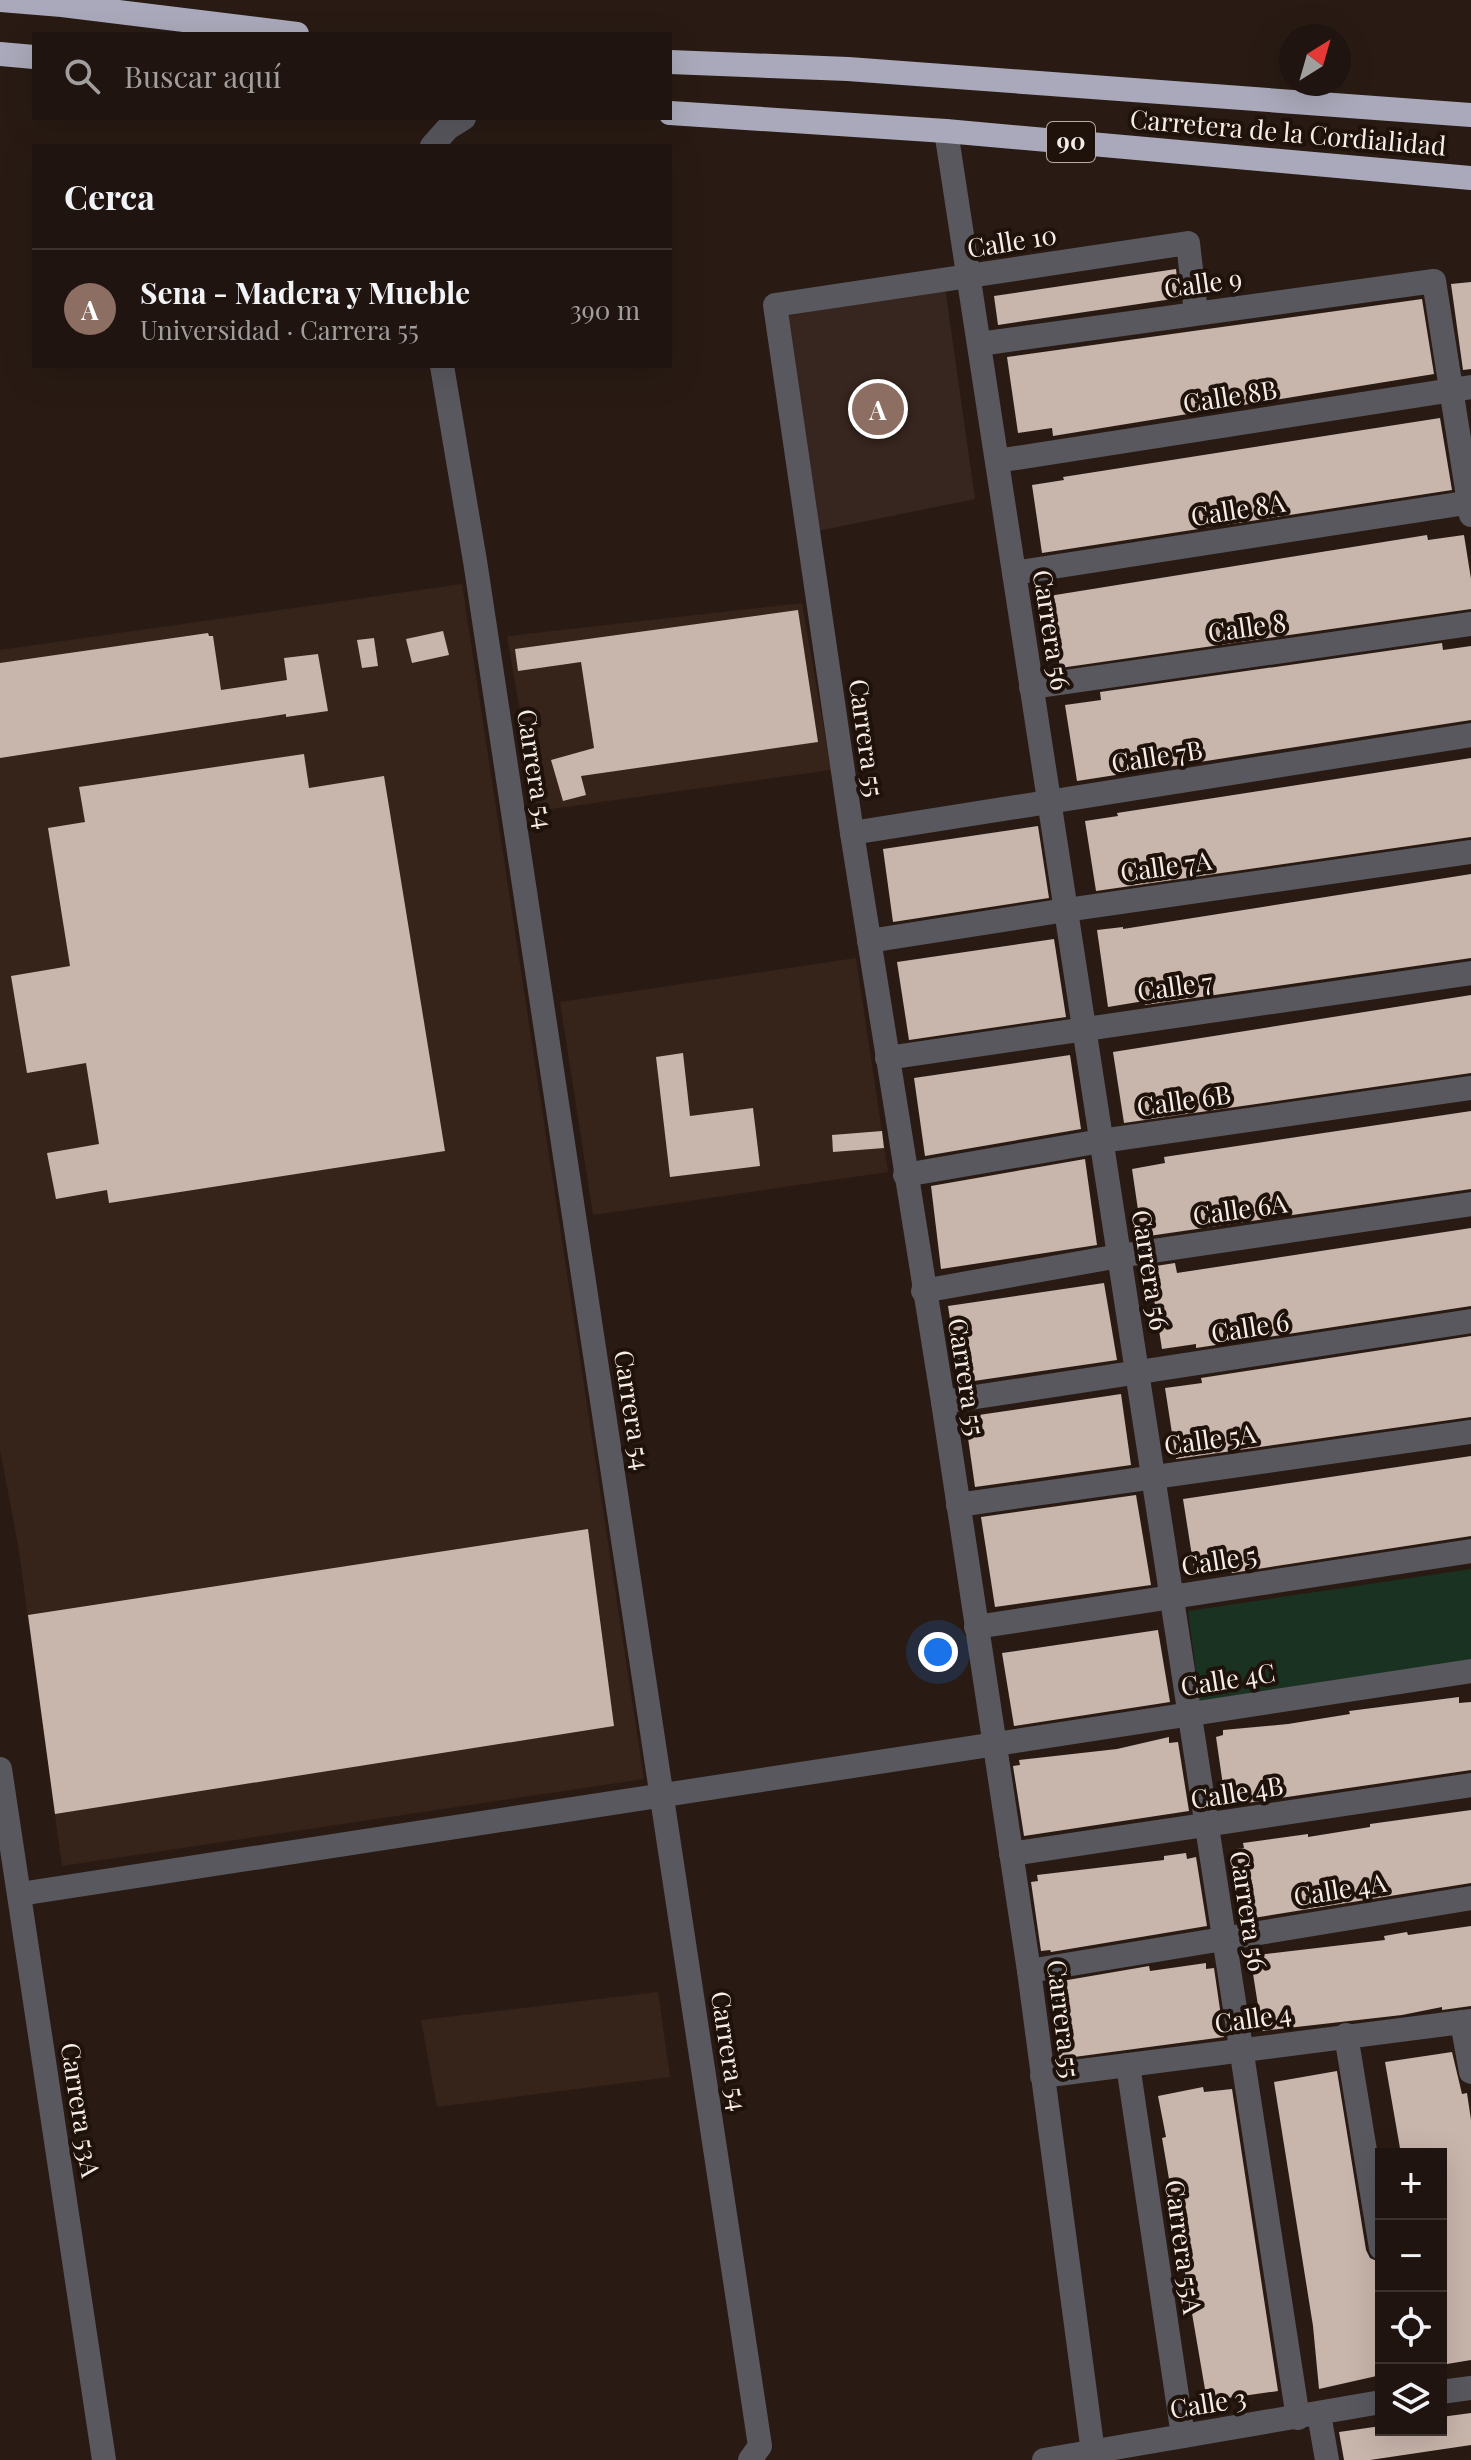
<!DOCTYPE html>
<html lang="es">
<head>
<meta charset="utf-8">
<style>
	body { margin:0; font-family:"Playfair Display",serif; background:#271d18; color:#f1f3f6 }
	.controls { position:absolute; right:24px; bottom:24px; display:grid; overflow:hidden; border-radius:0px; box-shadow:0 8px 32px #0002 }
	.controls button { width:72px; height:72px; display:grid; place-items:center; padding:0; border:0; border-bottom:2px solid #3c332f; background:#1f140f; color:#f1f3f6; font:40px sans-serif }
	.compass { position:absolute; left:1279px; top:24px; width:72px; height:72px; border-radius:50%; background:#1f140f; box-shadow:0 8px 32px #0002; rotate:37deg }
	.you { position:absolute; left:938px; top:1652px; width:28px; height:28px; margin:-20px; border:6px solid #fff; border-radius:50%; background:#1a73e8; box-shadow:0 0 0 12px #1a73e833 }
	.badge { display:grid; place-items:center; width:52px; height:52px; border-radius:50%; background:#0b8043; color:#fff; font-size:26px; font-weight:700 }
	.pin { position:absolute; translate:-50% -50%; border:4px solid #fff; box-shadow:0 2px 8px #0006 }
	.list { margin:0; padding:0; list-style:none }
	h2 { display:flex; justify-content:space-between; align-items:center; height:104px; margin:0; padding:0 32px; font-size:34px }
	h2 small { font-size:26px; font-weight:400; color:#a19e9e }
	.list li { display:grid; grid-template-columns:52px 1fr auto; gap:24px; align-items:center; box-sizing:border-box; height:120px; padding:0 32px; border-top:2px solid #3c332f }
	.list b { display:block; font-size:30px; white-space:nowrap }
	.list p { margin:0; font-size:26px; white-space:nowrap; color:#a19e9e }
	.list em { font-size:26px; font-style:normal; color:#a19e9e }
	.icon { flex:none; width:44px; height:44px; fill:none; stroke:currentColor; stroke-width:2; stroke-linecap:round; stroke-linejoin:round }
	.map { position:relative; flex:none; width:1471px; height:2460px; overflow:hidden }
	.search { position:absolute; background:#1f140f; box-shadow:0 8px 32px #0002; left:32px; top:32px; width:640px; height:88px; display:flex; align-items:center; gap:20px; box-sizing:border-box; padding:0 28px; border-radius:0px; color:#a19e9e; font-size:30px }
	.panel { position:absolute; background:#1f140f; box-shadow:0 8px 32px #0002; left:32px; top:144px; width:640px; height:224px; border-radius:0px }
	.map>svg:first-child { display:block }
</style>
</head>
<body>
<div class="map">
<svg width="1471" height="2460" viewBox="0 0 1471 2460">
	<rect width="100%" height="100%" fill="#291b14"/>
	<!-- built -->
	<g fill="#362319">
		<polygon points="462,584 644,1779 62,1866 18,1545 0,1450 0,650"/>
		<polygon points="802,603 831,770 537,811 507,636"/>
		<polygon points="856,958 888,1172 593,1215 560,1002"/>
		<polygon points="658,1992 670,2077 437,2107 421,2020"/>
	</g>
	<!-- education -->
	<polygon fill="#37251f" points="945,287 975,499 808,533 782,317"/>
	<!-- green -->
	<polygon fill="#193221" points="1471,1569 1471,1660 1200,1701 1188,1611"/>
	<!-- building -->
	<g fill="#c8b5ac">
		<polygon points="1176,269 1179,298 998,325 994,296"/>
		<polygon points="1471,282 1471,369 1463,370 1451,284"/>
		<polygon points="1422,299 1434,374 1053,436 1052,428 1018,433 1007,357"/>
		<polygon points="1440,418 1452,490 1042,553 1032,485 1064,480 1063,477"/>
		<polygon points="1427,535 1428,540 1464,535 1471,579 1471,609 1060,668 1049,596"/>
		<polygon points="798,610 818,742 581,776 586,795 563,801 551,760 594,748 581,662 518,671 515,649"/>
		<polygon points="443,631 449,655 412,663 406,639"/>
		<polygon points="208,633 209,636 213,636 221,690 287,680 284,658 318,654 328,711 286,717 286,714 0,758 0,663"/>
		<polygon points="374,638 378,666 362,668 357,640"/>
		<polygon points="1442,643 1443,650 1471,646 1471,720 1077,781 1065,705 1101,700 1100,692"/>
		<polygon points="304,754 309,788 384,776 445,1151 109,1203 107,1190 56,1199 47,1153 99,1144 86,1063 27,1073 11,976 70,966 48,828 85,822 79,787"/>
		<polygon points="1471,758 1471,837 1096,891 1085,821 1118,816 1117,813"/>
		<polygon points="1038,826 1049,898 893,922 883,849"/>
		<polygon points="1471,874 1471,958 1145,1005 1144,1001 1108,1007 1097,930 1123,927 1123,929"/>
		<polygon points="1054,939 1066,1017 909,1040 897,962"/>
		<polygon points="1471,995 1471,1073 1124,1123 1113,1052"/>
		<polygon points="683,1053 690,1116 753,1108 760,1166 670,1177 656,1057"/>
		<polygon points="1070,1055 1081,1129 925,1156 914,1078"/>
		<polygon points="1471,1111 1471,1189 1142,1237 1132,1169 1165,1163 1164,1157"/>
		<polygon points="882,1131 884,1148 833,1152 832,1135"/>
		<polygon points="1085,1159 1097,1245 941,1269 931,1186"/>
		<polygon points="1471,1228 1471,1306 1196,1348 1196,1344 1162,1349 1149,1267 1175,1263 1177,1273"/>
		<polygon points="1104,1283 1117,1360 960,1383 948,1306"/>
		<polygon points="1471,1336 1471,1417 1176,1459 1165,1388 1202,1383 1201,1378"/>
		<polygon points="1121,1394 1131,1465 975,1487 965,1417"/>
		<polygon points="1471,1456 1471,1536 1232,1573 1231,1570 1195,1575 1183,1499"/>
		<polygon points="1136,1495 1151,1585 995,1607 981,1517"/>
		<polygon points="588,1529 614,1726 55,1814 28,1615"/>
		<polygon points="1158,1630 1170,1702 1014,1726 1002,1653"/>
		<polygon points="1459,1697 1459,1703 1471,1702 1471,1770 1226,1806 1216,1737 1223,1735 1223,1730 1288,1724 1350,1714 1349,1711"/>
		<polygon points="1169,1737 1169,1743 1178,1742 1189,1811 1024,1836 1013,1766 1020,1765 1019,1760 1117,1749"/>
		<polygon points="1471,1810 1471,1883 1247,1919 1236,1849 1244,1848 1243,1843 1308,1834 1308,1837 1370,1827 1370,1824"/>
		<polygon points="1186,1853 1187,1859 1196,1857 1207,1926 1051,1952 1050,1950 1041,1951 1031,1882 1038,1881 1037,1875 1164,1860 1164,1856"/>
		<polygon points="1471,1926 1471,2006 1442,2010 1442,2007 1402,2015 1262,2031 1251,1961 1259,1960 1258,1955 1385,1940 1384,1936 1407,1932 1408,1935"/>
		<polygon points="1206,1963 1206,1969 1214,1968 1224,2037 1059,2059 1049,1992 1057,1991 1056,1982 1149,1966 1150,1971"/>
		<polygon points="1452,2052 1462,2094 1467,2093 1471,2120 1471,2360 1441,2365 1441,2154 1401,2154 1385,2062"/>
		<polygon points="1337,2071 1366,2250 1370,2258 1381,2263 1381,2375 1319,2389 1313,2326 1274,2082"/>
		<polygon points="1203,2087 1204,2092 1232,2089 1278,2391 1207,2401 1169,2179 1162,2138 1166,2137 1158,2096"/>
		<polygon points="1471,2413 1471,2445 1370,2460 1344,2460 1339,2432 1381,2426 1381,2430 1441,2430 1441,2417"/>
	</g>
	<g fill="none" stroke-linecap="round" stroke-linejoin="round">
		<!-- minor -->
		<g stroke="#59585f" stroke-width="24">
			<polyline points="946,131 1298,2418"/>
			<polyline points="432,146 448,128 464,118"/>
			<polyline points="979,344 1434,281 1471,515"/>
			<polyline points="442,366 475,561 760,2446 750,2460"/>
			<polyline points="997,461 1471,387"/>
			<polyline points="1014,573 1471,502"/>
			<polyline points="1031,687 1471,624"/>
			<polyline points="852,833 1471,735"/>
			<polyline points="869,941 1066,910 1471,852"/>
			<polyline points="887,1058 1471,973"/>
			<polyline points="905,1175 1101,1141 1471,1088"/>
			<polyline points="923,1291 1119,1256 1471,1204"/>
			<polyline points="943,1402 1471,1321"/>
			<polyline points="958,1505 1471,1432"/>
			<polyline points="976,1627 1471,1551"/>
			<polyline points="0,1769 104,2460"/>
			<polyline points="1011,1854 1471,1785"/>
			<polyline points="20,1894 1471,1671"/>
			<polyline points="1029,1971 1471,1898"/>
			<polyline points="1462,2022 1471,2072"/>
			<polyline points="1346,2035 1381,2248"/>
			<polyline points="1128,2065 1183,2436"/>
			<polyline points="1042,2076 1471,2021"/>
			<polyline points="1441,2392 1471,2388"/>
			<polyline points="1319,2414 1327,2460"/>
			<polyline points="1044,2460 1381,2402"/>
			<polyline points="1094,2460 1029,1971 943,1402 852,833 775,305 1188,243 1196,313"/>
		</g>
		<!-- highway -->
		<g stroke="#aaa9bb" stroke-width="24">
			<polyline points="0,0 62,5 297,34"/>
			<polyline points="0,54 34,57"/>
			<polyline points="670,62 848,69 1471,115"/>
			<polyline points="670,113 946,131 1471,178"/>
		</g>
	</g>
	<g text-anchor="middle" stroke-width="8" stroke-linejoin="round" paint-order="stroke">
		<!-- shield labels -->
		<rect fill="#1f120b" stroke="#b6aba6" stroke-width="2" x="1047" y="122" width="48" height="40" rx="6"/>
		<g font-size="24" font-weight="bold" fill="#f7ede8">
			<text x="1071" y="150">90</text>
		</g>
		<!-- street labels -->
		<g font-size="26" fill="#f7ede8" stroke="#1f120b">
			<text transform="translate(1288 133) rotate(5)" y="9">Carretera de la Cordialidad</text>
			<text transform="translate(1012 242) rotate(-9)" y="9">Calle 10</text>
			<text transform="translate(1203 284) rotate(-8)" y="9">Calle 9</text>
			<text transform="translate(1230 397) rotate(-9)" y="9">Calle 8B</text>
			<text transform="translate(1238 510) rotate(-9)" y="9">Calle 8A</text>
			<text transform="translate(1247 628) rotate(-8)" y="9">Calle 8</text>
			<text transform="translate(1051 630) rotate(81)" y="9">Carrera 56</text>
			<text transform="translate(866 738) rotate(82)" y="9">Carrera 55</text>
			<text transform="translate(1157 757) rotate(-9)" y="9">Calle 7B</text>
			<text transform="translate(535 769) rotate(81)" y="9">Carrera 54</text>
			<text transform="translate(1166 867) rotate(-8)" y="9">Calle 7A</text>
			<text transform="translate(1175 987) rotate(-8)" y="9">Calle 7</text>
			<text transform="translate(1184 1101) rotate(-8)" y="9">Calle 6B</text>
			<text transform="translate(1240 1210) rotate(-8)" y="9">Calle 6A</text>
			<text transform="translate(1150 1270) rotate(81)" y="9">Carrera 56</text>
			<text transform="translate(1250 1328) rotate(-9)" y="9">Calle 6</text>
			<text transform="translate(966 1377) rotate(81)" y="9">Carrera 55</text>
			<text transform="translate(632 1410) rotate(81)" y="9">Carrera 54</text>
			<text transform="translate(1210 1440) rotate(-8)" y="9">Calle 5A</text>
			<text transform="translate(1219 1561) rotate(-9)" y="9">Calle 5</text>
			<text transform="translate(1228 1680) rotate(-9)" y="9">Calle 4C</text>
			<text transform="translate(1237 1793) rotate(-9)" y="9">Calle 4B</text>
			<text transform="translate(1340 1890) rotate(-9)" y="9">Calle 4A</text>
			<text transform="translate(1248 1911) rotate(81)" y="9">Carrera 56</text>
			<text transform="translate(1063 2019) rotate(83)" y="9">Carrera 55</text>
			<text transform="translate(1253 2019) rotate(-8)" y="9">Calle 4</text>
			<text transform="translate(729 2051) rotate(81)" y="9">Carrera 54</text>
			<text transform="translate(80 2110) rotate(81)" y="9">Carrera 53A</text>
			<text transform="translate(1183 2247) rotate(82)" y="9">Carrera 55A</text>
			<text transform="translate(1208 2404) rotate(-9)" y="9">Calle 3</text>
		</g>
	</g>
</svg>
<div class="controls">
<button>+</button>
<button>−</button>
<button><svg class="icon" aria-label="locate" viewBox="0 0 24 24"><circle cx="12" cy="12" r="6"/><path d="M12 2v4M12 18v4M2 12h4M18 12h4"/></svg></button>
<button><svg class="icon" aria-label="layers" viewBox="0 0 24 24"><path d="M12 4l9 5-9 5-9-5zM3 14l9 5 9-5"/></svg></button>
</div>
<svg class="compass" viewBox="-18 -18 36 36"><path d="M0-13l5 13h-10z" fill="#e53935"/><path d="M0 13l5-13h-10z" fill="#a19e9e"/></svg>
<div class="you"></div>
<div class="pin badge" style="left:878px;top:409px;background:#8d6e63">A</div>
<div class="search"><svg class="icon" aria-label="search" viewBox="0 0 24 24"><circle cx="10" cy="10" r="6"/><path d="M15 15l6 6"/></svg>Buscar aquí</div>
<section class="panel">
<h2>Cerca<small></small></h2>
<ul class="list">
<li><span class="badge" style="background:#8d6e63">A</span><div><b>Sena - Madera y Mueble</b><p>Universidad · Carrera 55</p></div><em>390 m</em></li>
</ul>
</section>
</div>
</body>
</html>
